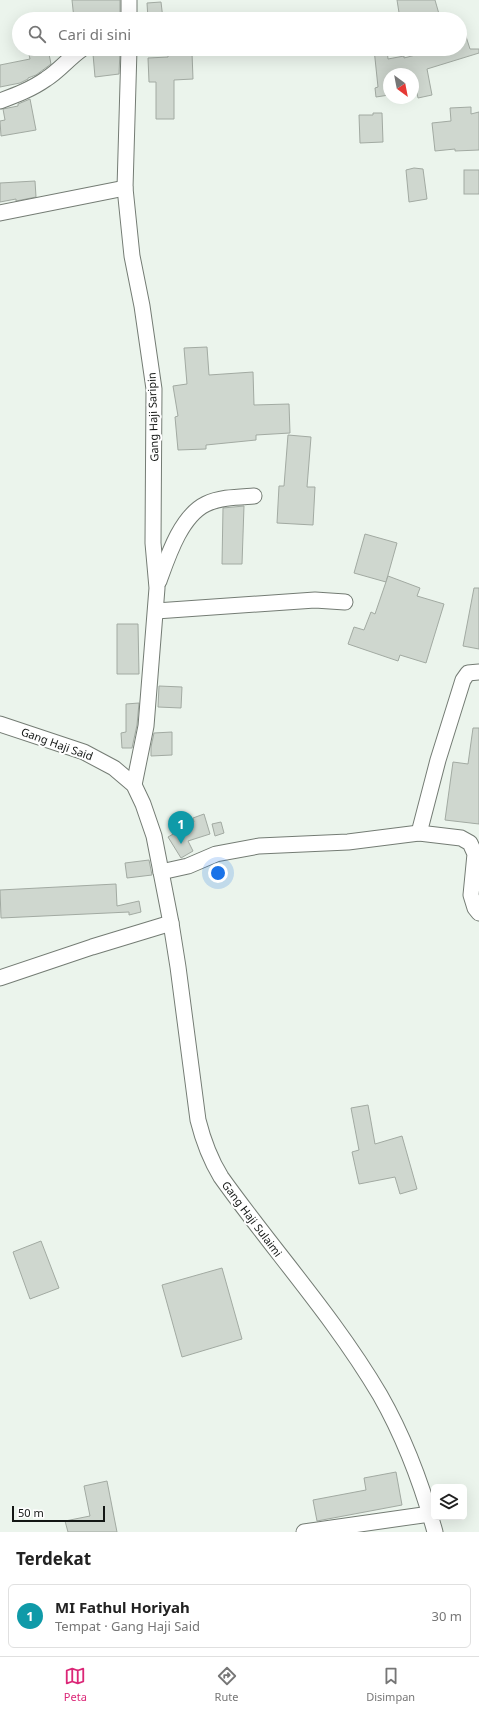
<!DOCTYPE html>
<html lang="id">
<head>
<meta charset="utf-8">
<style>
	body { margin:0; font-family:"Noto Sans",sans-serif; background:#f2f2f2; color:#222 }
	.controls { position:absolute; right:12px; bottom:12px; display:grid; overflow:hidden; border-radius:6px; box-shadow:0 4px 16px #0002 }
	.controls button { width:36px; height:36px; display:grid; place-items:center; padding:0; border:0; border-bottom:1px solid #e0e0e0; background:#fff; color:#222; font:20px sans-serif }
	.compass { position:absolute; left:383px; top:68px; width:36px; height:36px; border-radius:50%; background:#fff; box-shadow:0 4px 16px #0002; rotate:148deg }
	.scale { position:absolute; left:12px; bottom:10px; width:93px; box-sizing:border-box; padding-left:4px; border:2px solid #131614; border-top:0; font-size:11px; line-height:14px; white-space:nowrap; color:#131614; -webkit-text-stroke:3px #fff; paint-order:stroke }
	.you { position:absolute; left:218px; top:873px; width:14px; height:14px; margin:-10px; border:3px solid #fff; border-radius:50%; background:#1a73e8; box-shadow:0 0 0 6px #1a73e833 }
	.badge { display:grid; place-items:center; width:26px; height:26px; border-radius:50%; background:#db2777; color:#fff; font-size:13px; font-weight:700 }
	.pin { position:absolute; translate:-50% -33px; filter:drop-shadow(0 1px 2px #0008) }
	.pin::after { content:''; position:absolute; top:21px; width:14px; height:12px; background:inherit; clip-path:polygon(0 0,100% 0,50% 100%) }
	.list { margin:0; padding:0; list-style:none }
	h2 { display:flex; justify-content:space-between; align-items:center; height:52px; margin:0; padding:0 16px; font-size:17px }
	h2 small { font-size:13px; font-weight:400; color:#767676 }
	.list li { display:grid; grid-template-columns:26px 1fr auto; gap:12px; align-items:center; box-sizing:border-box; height:64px; margin:0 8px 8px; padding:0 8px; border:1px solid #e0e0e0; border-radius:6px }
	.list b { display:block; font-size:15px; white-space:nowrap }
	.list p { margin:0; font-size:13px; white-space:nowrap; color:#767676 }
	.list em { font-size:13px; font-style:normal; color:#767676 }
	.icon { flex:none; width:22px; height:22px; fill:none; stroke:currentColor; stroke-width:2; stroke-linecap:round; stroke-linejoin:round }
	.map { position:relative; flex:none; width:479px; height:1532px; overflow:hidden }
	.search { position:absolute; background:#fff; box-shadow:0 4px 16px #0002; left:12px; right:12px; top:12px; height:44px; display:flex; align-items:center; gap:10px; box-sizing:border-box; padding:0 14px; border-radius:22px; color:#767676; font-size:15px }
	.sheet { height:124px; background:#fff }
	nav { display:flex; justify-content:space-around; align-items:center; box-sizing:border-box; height:56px; border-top:1px solid #e0e0e0; background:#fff; font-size:11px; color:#767676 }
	nav a { display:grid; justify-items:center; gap:2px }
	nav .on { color:#db2777 }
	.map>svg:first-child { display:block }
</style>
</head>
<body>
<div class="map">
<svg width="479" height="1532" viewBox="0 0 479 1532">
	<rect width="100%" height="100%" fill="#ebf4ec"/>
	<!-- building -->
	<g fill="#cfd7cf" stroke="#a2aaa2">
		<polygon points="72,0 120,0 120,19 74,19"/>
		<polygon points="397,0 435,0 439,14 427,18 427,15 400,19"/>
		<polygon points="161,2 163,19 148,19 147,3"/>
		<polygon points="462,24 470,49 479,49 479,53 427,69 432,95 418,98 413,74 389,74 389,95 376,97 375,88 378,87 374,49 387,49 388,59 404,56 404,58 427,52 426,49 460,49 460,25"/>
		<polygon points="34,49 48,49 51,64 36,75 28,78 28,79 20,83 0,87 0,65 30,59 28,50"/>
		<polygon points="120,51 119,74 95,77 93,54"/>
		<polygon points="180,51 180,53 192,53 193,79 174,80 174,119 156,119 156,82 149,82 148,58 168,57 168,52"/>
		<polygon points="30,99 36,130 1,136 0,121 5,120 3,109 18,106 18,104"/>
		<polygon points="471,107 471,114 479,112 479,150 455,151 455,149 435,151 432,123 451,121 450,108"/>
		<polygon points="373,113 382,113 383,142 360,143 359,115 373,115"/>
		<polygon points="414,168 423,169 427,199 409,202 406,170"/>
		<rect x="464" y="170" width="15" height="24"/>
		<polygon points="35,181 36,197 16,201 16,199 0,202 0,183"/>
		<polygon points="207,347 209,375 253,372 254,405 289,404 290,433 256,435 256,440 206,445 206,449 178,450 175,417 178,416 173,386 187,384 184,348"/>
		<polygon points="288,435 311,437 307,487 315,487 313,525 277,523 279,486 284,486"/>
		<polygon points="244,506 242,564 222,564 223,508"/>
		<polygon points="365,534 397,543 386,582 354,573"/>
		<polygon points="388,576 420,588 417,596 444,604 426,663 400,655 398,661 348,644 354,627 364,630 371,612 375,614"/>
		<polygon points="474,588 479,588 479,649 463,646"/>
		<polygon points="117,624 138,624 139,674 117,674"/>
		<polygon points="159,686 182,687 181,708 158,707"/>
		<polygon points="139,703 137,725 132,748 122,748 121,733 126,732 126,704"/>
		<polygon points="473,728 479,728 479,824 445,820 453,762 468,764"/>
		<polygon points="172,732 172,755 151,756 151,747 154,733"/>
		<polygon points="204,814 210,834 188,841 193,851 181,858 168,837 194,822 193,818"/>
		<polygon points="221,822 224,833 215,836 212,824"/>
		<polygon points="149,860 152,875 127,878 125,863"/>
		<polygon points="116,884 117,906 139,901 141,912 129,915 129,912 1,918 0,890"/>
		<polygon points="368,1105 375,1144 402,1136 417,1189 400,1194 395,1177 359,1184 352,1152 359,1150 351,1108"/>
		<polygon points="41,1241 59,1288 30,1299 13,1252"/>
		<polygon points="222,1268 242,1339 182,1357 162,1285"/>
		<polygon points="396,1472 402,1505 317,1521 313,1500 366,1490 364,1478"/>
		<polygon points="107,1481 117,1532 68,1532 65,1521 90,1516 84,1486"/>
	</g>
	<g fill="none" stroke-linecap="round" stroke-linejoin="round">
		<!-- minor casing -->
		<g stroke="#747c74" stroke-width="17">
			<g id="minor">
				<polyline points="129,0 129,19"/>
				<polyline points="129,49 125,188 132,256 142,306 154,389 153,543 157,588 146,726 134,785"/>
				<path d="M0 101C16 95 32 89 46 79 59 71 69 58 82 49"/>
				<polyline points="0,213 125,188"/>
				<path d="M159 581C168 556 181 516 206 504 220 497 239 497 254 496"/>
				<polyline points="156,611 315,600 345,602"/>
				<path d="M0 724 84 752 114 768 134 785 143 804 154 836 171 923 178 967 198 1120C203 1140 210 1159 221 1177 273 1250 334 1317 380 1395 404 1437 422 1485 435 1532"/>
				<polyline points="419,833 438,760 463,680 468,673 479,672"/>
				<polyline points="161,872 188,866 216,854 259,846 348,842 419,833 461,838 470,843 475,854 471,895 475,908 479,913"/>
				<polyline points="0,978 92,947 171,923"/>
				<polyline points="304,1532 430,1514"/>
			</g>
		</g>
		<!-- minor -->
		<use href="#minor" stroke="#fff" stroke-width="15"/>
	</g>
	<g text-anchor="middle" stroke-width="4" stroke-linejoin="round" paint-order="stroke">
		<!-- street labels -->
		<g font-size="11" fill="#131614" stroke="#fff">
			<text transform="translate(153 417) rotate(-92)" y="4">Gang Haji Saripin</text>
			<text transform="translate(57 744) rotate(20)" y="4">Gang Haji Said</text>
			<text transform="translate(252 1219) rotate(53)" y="4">Gang Haji Sulaimi</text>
		</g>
	</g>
</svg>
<div class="controls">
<button><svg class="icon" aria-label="layers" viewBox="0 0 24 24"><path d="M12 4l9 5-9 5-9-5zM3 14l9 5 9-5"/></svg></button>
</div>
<svg class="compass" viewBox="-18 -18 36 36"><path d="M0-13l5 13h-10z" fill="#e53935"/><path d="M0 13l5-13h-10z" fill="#767676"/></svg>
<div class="scale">50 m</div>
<div class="you"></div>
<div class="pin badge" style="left:181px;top:844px;background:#0f9aa8">1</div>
<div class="search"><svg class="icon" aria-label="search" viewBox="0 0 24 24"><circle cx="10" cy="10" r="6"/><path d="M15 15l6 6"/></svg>Cari di sini</div>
</div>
<section class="sheet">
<h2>Terdekat<small></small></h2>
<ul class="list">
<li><span class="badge" style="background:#0f9aa8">1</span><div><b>MI Fathul Horiyah</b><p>Tempat · Gang Haji Said</p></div><em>30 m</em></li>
</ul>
</section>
<nav>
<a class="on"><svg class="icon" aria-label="map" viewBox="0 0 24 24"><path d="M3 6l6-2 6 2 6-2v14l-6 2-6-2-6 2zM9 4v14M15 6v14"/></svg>Peta</a>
<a><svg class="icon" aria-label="directions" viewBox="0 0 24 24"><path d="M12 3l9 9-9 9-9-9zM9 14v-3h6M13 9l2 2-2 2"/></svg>Rute</a>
<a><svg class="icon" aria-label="saved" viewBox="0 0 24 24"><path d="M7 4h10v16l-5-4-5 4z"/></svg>Disimpan</a>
</nav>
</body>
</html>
